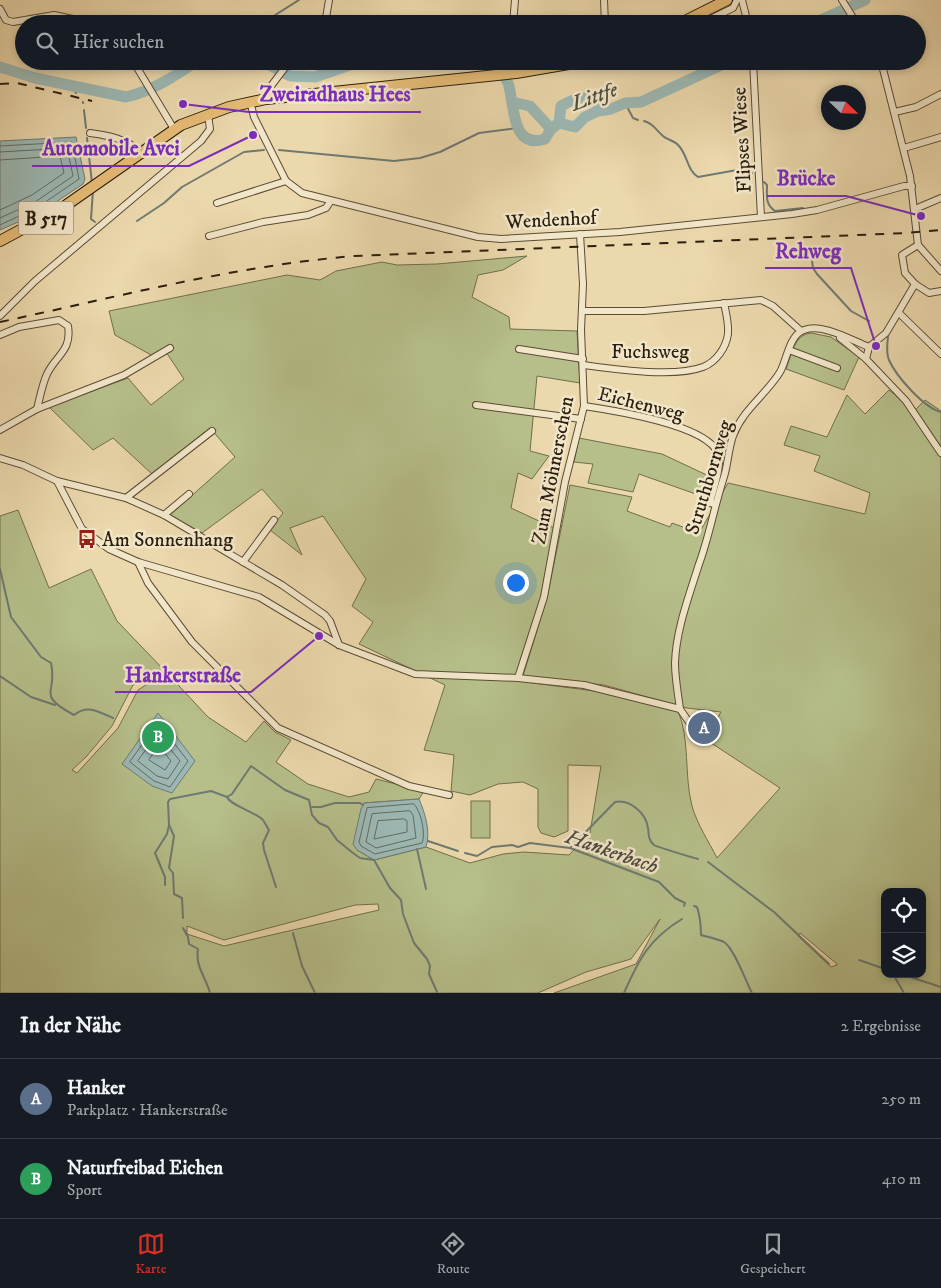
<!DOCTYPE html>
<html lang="de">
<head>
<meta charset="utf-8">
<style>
	body { margin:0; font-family:"IM FELL DW Pica",serif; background:#20242c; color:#f1f3f6 }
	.controls { position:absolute; right:15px; bottom:15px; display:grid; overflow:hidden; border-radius:10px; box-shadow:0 2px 8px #0003 }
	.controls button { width:45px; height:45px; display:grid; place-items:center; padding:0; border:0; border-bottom:1px solid #363941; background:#171b24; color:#f1f3f6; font:25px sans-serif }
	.compass { position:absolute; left:821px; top:85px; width:45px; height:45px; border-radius:50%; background:#171b24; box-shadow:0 2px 8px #0003; rotate:113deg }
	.you { position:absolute; left:515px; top:582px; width:18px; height:18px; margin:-12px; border:4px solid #fff; border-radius:50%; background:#1a73e8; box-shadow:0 0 0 8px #1a73e833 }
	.badge { display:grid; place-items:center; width:32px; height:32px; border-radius:50%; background:#d93025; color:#fff; font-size:16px; font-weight:700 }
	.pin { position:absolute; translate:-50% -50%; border:2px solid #fff; box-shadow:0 1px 5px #0006 }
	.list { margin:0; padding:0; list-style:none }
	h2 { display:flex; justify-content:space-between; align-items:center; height:65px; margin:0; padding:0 20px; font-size:21px }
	h2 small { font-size:16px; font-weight:400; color:#9ea1a6 }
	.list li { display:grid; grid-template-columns:32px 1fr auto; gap:15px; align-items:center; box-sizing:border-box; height:80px; padding:0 20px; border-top:1px solid #363941 }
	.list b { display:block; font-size:19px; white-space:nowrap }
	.list p { margin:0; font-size:16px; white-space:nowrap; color:#9ea1a6 }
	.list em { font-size:16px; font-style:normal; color:#9ea1a6 }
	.icon { flex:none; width:28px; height:28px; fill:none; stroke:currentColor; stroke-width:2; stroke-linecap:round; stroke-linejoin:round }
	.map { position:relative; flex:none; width:941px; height:993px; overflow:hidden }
	.search { position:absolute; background:#171b24; box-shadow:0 2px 8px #0003; left:15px; right:15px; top:15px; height:55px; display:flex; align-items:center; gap:12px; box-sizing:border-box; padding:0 18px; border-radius:28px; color:#9ea1a6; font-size:19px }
	.sheet { height:225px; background:#171b24 }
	nav { display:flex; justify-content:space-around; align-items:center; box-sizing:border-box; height:70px; border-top:1px solid #363941; background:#171b24; font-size:14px; color:#9ea1a6 }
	nav a { display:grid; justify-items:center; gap:2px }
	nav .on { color:#d93025 }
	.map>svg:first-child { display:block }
</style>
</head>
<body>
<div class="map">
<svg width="941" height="993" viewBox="0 0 941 993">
	<rect width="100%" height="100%" fill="#ebd8ac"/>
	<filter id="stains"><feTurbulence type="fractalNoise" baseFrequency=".004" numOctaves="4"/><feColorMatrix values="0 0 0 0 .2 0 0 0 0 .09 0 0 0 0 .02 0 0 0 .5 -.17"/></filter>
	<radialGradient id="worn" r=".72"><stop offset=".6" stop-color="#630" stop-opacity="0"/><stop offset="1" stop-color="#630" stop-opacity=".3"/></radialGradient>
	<!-- green -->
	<g fill="#b6bf8a" stroke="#706e4c" fill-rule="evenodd">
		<path d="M527 256 503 270 478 275 472 297 509 317 510 329 577 331 580 383 537 376 530 451 549 456 532 479 518 473 511 508 554 528 541 596 519 664 518 681 602 692 678 711C690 738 684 776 692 806 697 824 709 842 717 858L780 788 705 739 721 712 687 708 604 685 523 676 547 598 570 485 632 497 627 511 670 527 672 523 699 533 728 483 865 514 870 493 814 471 820 456 784 445 791 426 827 437 847 395 865 414 889 390 915 410 925 400 941 411V993H554L636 964 660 919 631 959 586 972 538 993H0V516L18 510 49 588 91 569 117 621 162 668 133 685 112 726 86 757 72 770 77 773 118 728 138 690 166 672 208 717 246 742 264 721 275 732 291 740 276 762 308 784 349 797 369 792 376 779 424 791 419 799 364 803 357 850 374 860 426 847 470 863 503 854 524 852 569 855 590 833 601 766 568 765V831L554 837 541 833 538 827V789L523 782 498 784 470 795 451 791 454 755 424 750 445 685 359 644 373 622 352 606 366 579 323 516 290 528 302 555 270 530 283 513 262 489 202 533 170 515 235 457 210 428 152 474 113 438 93 450 49 407 128 378 151 405 184 379 164 349 153 356 115 335 109 311 287 275 320 280 336 271 382 262 397 265 437 264ZM885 892H922V974H885ZM378 904 379 910 224 946 187 934V926L224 940 355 905ZM800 933 837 964V965L831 967 798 936Z"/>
		<path d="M811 333 831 337 859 357 844 390 786 369C792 354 794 335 811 333Z"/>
		<polygon points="579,438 662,454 711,477 707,498 639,474 633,492 588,483 593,464 574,462"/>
		<rect x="471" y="801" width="19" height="37"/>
	</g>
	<!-- water -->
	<g fill="#9cb8b4" stroke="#6e7a72">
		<polygon points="76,137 85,179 83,184 41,212 0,230 0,141"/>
		<polygon points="158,713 195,761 172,793 152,786 122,764"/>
		<path d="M419 799C425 813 431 832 426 847L374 860 357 850 353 844 361 809 364 803Z"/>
	</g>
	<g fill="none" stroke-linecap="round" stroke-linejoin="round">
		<!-- shore -->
		<g stroke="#636b61" stroke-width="1">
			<polyline points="0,146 72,142 79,179 38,207 0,225"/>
			<polyline points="0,152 67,148 73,176 35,202 0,218"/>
			<polyline points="0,160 60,156 64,173 32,195 0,210"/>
			<polygon points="158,723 188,761 170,787 154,781 130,762"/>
			<polygon points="158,734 180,761 168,779 157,776 138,761"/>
			<polygon points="159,746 171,761 165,770 149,760"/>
			<path d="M414 804C421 811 426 834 422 843L375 854 361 846 359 842 367 808Z"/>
			<polygon points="410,811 413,815 416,838 376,848 366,842 372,814"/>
			<polygon points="404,819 407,821 407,832 374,839 378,821"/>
		</g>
		<!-- stream -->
		<g stroke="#6e7a72" stroke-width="2">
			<polyline points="261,24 299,0"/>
			<polyline points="71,85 76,93"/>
			<polyline points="83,102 83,103"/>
			<polyline points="625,103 633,118 638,120"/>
			<polyline points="84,110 86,128"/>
			<path d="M644 121C654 124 655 129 663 136 667 140 674 140 679 146 688 156 687 170 698 177L737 170 752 173"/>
			<polyline points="87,138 92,183"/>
			<polyline points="279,150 394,161 420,158 440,152 479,133 517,128"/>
			<path d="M764 182 767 185C767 196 765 204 775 211L803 208"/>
			<polyline points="93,190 91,219 95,222"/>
			<polyline points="137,221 164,203 182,187 244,152 264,150"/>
			<polyline points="811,252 813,268 817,274 851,311 869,321"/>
			<path d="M888 337C887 345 886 353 889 360 896 376 924 408 941 412"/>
			<path d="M0 569 11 617 41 657 51 663C58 694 35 694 74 715 88 704 99 712 113 718"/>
			<polyline points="0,676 31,697 55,705"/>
			<path d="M227 797C231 806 254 811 263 820 265 823 267 827 269 830L263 843 264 850 276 887"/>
			<polyline points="312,807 321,807 335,803 360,803 363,805"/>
			<polyline points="428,841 458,851"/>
			<path d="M570 848 615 802C630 799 646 813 648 828 649 835 648 840 654 845 657 847 694 858 698 859"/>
			<polyline points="417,849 426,889"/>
			<polyline points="465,853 477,856 492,847 512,845 518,847 530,843 570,848 659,882 675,898 685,903 684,906"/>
			<polyline points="708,862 774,912 829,964"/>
			<polyline points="165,885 165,877 155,853 167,834 169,825"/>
			<path d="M694 906 697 907C700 916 701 926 701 935 708 937 717 939 724 942 734 948 746 982 752 993"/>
			<polyline points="183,918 182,898 174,894 173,873 169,868 174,836 169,825 168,802 170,799 211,791 227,797 232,794 251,766 285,790 309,800 312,815 319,823 328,827 337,840 353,853 360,858 374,860 390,888 401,900 403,914 414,943 427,959 430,966 429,974 437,992"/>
			<path d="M183 928 188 937 189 944 198 949C195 967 206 977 210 993"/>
			<polyline points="293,933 302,966 315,993"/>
			<polyline points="859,960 885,969"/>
			<polyline points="893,974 904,993"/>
			<polyline points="901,974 941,987"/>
			<path d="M624 993C639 959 649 939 682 919"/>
		</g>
		<!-- river -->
		<g stroke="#9cb8b4" stroke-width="11">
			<polyline points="812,24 865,0"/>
			<polyline points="262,61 290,76 315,77 353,64 372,61"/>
			<path d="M492 61C500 67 504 74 508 83 515 103 510 150 545 139L551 129 559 123 575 127 585 117 598 111 611 109 625 103 641 102 730 61"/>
			<path d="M0 67 35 78 126 97C152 91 175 76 197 61"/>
			<polyline points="512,102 530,106 551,129"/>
			<path d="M559 123 561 106C576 97 594 92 603 110"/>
		</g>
		<!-- minor casing -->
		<g stroke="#5a4c36" stroke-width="8">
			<g id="minor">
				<polyline points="604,0 605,24"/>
				<polyline points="742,0 748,24"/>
				<polyline points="842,0 857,24"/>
				<polyline points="0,9 6,20 13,22 54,15 96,24"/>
				<polyline points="325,24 329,0"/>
				<polyline points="513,24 515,0"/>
				<polyline points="700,24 733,8 737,0"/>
				<polyline points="133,61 174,129"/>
				<polyline points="753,61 761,217"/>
				<polyline points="881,61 910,176 918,245 941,271"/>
				<polyline points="266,99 271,86 290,61"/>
				<polyline points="250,101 254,117 286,181 302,193 478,237 501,239 620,232 792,214 817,210 904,186 912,186"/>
				<polyline points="895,112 916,107 941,94"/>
				<path d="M90 133C106 135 130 139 140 153"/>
				<polyline points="904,148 941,137"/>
				<polyline points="217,203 286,181"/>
				<polyline points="915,209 941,198"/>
				<polyline points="209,236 263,222 308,215 326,208 330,202"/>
				<polyline points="915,284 929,293 941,291"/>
				<polyline points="582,311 644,311 761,300 773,306 801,331"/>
				<polyline points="899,313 941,354"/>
				<polyline points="0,316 35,281 201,141 210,129 208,115"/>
				<path d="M0 335 19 327 59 320 68 326C72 351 56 355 47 374 42 385 40 397 37 409L0 430"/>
				<polyline points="840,338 866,359"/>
				<polyline points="869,347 866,359 906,401 941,453"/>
				<polyline points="869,347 886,333 915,284 905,273 902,255 918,245"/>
				<polyline points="519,349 583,359"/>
				<polyline points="789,350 837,368"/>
				<path d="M583 365C614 369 674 378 703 367 716 362 726 348 728 334 729 324 726 313 724 303"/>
				<polyline points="476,405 581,419"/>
				<path d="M584 406C611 410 709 425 718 454 722 467 713 489 710 503L715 504"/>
				<polyline points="37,409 124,375 170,348"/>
				<polyline points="0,458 23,465 57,481 82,529 109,549 138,562 259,597 339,645 415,674 518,678 584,685 680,709 693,728"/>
				<polyline points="57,481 126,498 164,515 282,585 325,615 330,621 339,645"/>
				<polyline points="126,498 212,431"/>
				<polyline points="164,515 189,494"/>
				<polyline points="138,562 148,583 192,642 278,728 409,786 449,795"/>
				<polyline points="243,562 274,520"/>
				<polyline points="518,678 544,597 565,482 584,406 581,330 583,284 580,234"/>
				<path d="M680 709C678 694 675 678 675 663 676 630 689 596 699 564 709 537 714 508 723 480 728 466 728 450 733 436 743 409 766 395 780 372 787 360 789 335 804 330 823 323 851 340 869 347"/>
			</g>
		</g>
		<!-- primary casing -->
		<g stroke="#2a1e0e" stroke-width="12">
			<g id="primary">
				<polyline points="679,24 727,0"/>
				<polyline points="0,241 65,206 181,125 229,107 266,99 516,73 586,61"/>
			</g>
		</g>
		<!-- minor -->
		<use href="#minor" stroke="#f2e6c9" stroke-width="6"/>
		<!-- primary -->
		<use href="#primary" stroke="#e6bc76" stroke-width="10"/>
		<!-- rail -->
		<g stroke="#2a1e0e" stroke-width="2" stroke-dasharray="9 9" stroke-linecap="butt">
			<polyline points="0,84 17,83 92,101"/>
			<path d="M0 322C117 297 234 266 354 256L906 233 941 230"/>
		</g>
	</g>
	<!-- icons -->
	<defs>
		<g id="bus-bare" transform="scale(1.5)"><path d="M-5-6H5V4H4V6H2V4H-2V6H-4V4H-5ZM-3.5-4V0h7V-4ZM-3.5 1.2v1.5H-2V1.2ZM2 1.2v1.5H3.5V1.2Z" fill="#8f2418" stroke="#f2e6c9" stroke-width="2.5" paint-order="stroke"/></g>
	</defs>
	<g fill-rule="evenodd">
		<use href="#bus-bare" x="87" y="539"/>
	</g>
	<g text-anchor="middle" stroke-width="5" stroke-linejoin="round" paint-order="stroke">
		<!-- shield labels -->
		<rect fill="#f2e6c9" stroke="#665a46" stroke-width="1" x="18.5" y="201.5" width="55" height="33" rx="4"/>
		<g font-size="19" font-weight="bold" fill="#2a1e0e">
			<text x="46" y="225">B 517</text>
		</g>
		<!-- street labels -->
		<g font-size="20" fill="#2a1e0e" stroke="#f2e6c9">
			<text transform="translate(741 140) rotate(-93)" y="7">Flipses Wiese</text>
			<text transform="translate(551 219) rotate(-3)" y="7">Wendenhof</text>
			<text x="650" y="358">Fuchsweg</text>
			<text transform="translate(641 403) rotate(14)" y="7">Eichenweg</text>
			<text transform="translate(552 470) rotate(-79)" y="7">Zum Möhnerschen</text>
			<text transform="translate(708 477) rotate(-73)" y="7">Struthbornweg</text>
		</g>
		<!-- poi labels -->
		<g font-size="20" fill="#2a1e0e" stroke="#f2e6c9" text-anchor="start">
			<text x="102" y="546">Am Sonnenhang</text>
		</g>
		<!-- water labels -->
		<g font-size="21" font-style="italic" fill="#4c4c40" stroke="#f2e6c9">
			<text transform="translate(594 96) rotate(-20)" y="7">Littfe</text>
			<text transform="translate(612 851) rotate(19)" y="7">Hankerbach</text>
		</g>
	</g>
	<!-- callouts -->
	<path fill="none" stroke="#7b2cbf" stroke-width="2" d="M183 104L249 112H421M253 135L189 166H32M921 216L846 196H767M876 346L851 268H765M319 636L251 692H115"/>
	<g fill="#7b2cbf" stroke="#f2e6c9" stroke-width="2">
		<circle cx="183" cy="104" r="5"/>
		<circle cx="253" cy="135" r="5"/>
		<circle cx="921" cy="216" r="5"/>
		<circle cx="876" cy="346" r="5"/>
		<circle cx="319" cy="636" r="5"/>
	</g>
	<g font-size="21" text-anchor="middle" font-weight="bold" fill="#7b2cbf" stroke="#f2e6c9" stroke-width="5" stroke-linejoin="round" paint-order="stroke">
		<text x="335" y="101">Zweiradhaus Hees</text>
		<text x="111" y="155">Automobile Avci</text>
		<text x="806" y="185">Brücke</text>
		<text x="808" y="258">Rehweg</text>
		<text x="183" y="682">Hankerstraße</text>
	</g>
	<rect width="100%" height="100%" filter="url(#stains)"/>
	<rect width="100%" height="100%" fill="url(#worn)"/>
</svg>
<div class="controls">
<button><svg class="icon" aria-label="locate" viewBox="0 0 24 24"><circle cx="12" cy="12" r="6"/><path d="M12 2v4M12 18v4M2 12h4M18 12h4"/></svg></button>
<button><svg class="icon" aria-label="layers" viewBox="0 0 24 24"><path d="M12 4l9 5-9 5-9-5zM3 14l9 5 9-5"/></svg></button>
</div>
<svg class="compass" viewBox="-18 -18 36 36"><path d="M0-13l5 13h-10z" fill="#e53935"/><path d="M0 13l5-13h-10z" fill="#9ea1a6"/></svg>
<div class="you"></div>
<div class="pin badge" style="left:704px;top:728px;background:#5c6f8a">A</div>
<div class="pin badge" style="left:158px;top:737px;background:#2e9e5b">B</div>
<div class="search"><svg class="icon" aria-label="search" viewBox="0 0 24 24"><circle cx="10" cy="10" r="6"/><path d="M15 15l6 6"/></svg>Hier suchen</div>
</div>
<section class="sheet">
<h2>In der Nähe<small>2 Ergebnisse</small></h2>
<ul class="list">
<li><span class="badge" style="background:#5c6f8a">A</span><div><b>Hanker</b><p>Parkplatz · Hankerstraße</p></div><em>250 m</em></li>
<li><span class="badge" style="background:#2e9e5b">B</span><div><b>Naturfreibad Eichen</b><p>Sport</p></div><em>410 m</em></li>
</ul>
</section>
<nav>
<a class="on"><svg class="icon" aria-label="map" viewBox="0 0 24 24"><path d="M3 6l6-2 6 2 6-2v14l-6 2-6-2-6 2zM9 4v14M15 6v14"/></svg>Karte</a>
<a><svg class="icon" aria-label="directions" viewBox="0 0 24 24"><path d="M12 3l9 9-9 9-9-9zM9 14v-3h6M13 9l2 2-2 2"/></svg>Route</a>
<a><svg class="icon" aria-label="saved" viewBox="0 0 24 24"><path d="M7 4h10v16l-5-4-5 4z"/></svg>Gespeichert</a>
</nav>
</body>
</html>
